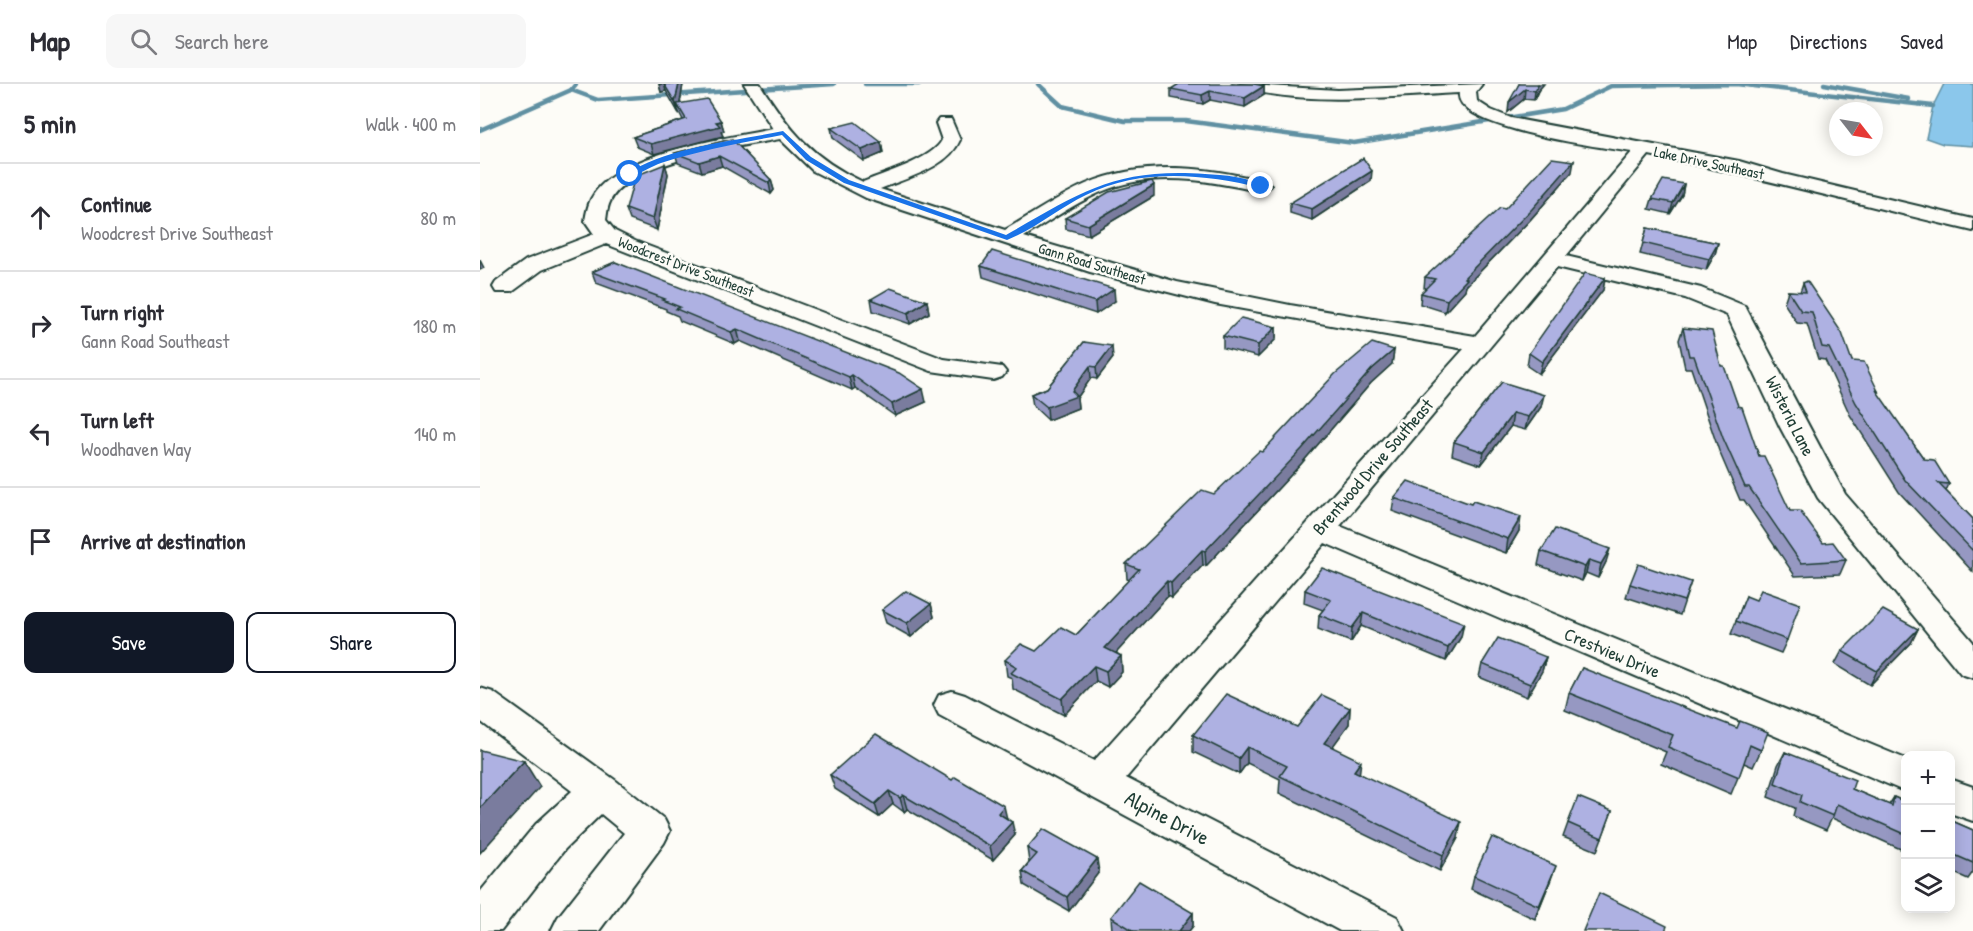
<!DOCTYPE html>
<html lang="en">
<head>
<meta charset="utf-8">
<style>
	body { margin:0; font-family:"Patrick Hand",sans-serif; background:#f7f7f7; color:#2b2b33 }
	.controls { position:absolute; right:18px; bottom:18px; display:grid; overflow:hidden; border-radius:12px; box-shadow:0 3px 15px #0003 }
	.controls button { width:54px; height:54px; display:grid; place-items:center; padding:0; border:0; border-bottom:2px solid #e1e1e2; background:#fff; color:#2b2b33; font:30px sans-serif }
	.compass { position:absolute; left:1349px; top:18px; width:54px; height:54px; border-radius:50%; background:#fff; box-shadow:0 3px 15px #0003; rotate:121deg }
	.stop { position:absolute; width:18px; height:18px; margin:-14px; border:4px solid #1a73e8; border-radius:50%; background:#fff }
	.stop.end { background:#1a73e8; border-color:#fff; box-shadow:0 2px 6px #0008 }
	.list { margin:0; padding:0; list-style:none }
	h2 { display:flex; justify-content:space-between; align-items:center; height:78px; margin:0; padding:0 24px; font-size:26px }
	h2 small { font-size:20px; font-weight:400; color:#7c7c81 }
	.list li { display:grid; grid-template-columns:39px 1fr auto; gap:18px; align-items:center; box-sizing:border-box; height:108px; padding:0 24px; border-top:2px solid #e1e1e2 }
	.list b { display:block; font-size:22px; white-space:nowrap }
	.list p { margin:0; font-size:20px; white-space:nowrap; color:#7c7c81 }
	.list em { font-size:20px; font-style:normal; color:#7c7c81 }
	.actions { display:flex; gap:12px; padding:18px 24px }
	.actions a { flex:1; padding:14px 0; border:2px solid #111827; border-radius:12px; text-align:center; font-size:21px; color:#111827 }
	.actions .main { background:#111827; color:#fff }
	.icon { flex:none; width:33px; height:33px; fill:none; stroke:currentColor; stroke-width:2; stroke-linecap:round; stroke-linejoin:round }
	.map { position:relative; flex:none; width:1493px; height:847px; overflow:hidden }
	header { display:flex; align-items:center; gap:36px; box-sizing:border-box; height:84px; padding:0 30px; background:#fff; border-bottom:2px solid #e1e1e2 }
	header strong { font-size:28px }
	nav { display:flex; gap:33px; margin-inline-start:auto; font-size:21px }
	.search { width:420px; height:54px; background:#f7f7f7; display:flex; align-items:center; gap:15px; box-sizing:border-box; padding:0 21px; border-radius:12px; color:#7c7c81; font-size:22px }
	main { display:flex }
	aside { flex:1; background:#fff }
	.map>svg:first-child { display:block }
</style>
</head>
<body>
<header>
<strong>Map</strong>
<div class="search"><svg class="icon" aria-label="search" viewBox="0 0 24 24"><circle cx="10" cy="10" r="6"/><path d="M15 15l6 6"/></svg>Search here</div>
<nav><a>Map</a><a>Directions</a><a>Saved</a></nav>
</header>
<main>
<aside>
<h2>5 min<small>Walk · 400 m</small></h2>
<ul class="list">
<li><svg class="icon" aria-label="ahead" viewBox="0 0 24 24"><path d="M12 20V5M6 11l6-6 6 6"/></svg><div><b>Continue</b><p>Woodcrest Drive Southeast</p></div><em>80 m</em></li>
<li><svg class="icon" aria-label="right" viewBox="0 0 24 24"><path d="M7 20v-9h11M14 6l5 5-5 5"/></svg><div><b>Turn right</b><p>Gann Road Southeast</p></div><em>180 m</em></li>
<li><svg class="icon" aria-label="left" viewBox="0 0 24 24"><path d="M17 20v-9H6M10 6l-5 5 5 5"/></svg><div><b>Turn left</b><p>Woodhaven Way</p></div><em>140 m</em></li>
<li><svg class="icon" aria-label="arrive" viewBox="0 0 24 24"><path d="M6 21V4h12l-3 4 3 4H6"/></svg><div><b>Arrive at destination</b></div></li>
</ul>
<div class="actions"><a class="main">Save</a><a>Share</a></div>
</aside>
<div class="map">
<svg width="1493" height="847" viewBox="0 0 1493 847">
	<rect width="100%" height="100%" fill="#fdfcf7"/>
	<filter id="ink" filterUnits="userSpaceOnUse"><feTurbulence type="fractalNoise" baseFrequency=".0167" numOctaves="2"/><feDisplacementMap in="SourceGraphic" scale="12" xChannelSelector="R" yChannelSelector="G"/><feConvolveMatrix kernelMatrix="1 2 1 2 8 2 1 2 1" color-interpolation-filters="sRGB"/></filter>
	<g filter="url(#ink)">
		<!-- water -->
		<polygon fill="#8bc7eb" stroke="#6090a2" stroke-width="1.5" points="1464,0 1493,0 1493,62 1463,60 1446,54 1453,22"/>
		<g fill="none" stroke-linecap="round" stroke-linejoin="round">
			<!-- stream -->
			<g stroke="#6090a2" stroke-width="4.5">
				<polyline points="385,0 439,0"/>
				<polyline points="558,0 582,22 645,37 706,37 874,59 1083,25 1131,2 1256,0 1453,22"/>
				<polyline points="1344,0 1429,15"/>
				<polyline points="91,6 118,16 354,0"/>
				<polyline points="0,46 91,6 96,0"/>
			</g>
			<!-- minor casing -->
			<g stroke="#1f3d34" stroke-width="4">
				<g id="minor">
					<path d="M264 0H280C309 46 333 75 383 98 402 90 453 75 462 56L456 39 459 35H471L480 56C468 84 426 94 400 105L525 146C551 131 577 113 606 100 664 75 728 83 788 98L791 102 781 108C729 96 671 86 621 108 594 120 569 137 544 153L697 198 810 221 995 252 1152 68C1123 63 973 45 979 9 902 13 830 22 754 3L752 0 858 6 1002 0 996 8 997 17 1011 26 1031 34 1259 77 1303 90 1493 135V147C1385 122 1278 92 1169 71L1086 172 1221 204 1265 222 1365 410 1493 558V594L1481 590 1338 414 1300 343 1247 231 1205 214 1077 183 860 442 1426 675V708L845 459 646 694 917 833 924 847H860L459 631 454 621 459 611 472 607 485 611 614 677 984 265 735 220 610 188 386 114 333 87 300 55C261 62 147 78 130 118 127 124 127 131 126 136L135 147 155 157 464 275 522 283 526 288 522 293 513 296 451 287 126 160 62 186 32 208H16L13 203 16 198 46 176 114 150 105 137C106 130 108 121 111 115 134 69 246 54 293 45Z"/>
					<polygon points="0,604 13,608 135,696 184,735 190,747 184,759 119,847 71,847 78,833 144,749 121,730 85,765 21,847 0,847 0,808 56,740 92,707 0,637"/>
					<polygon points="1470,695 1493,703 1493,737 1470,729"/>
				</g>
			</g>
			<!-- minor -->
			<use href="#minor" fill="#fdfcf7" fill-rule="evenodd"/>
		</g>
		<!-- wall -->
		<g fill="#9698c2" stroke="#1f3d34" stroke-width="1.5">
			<polygon points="179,0 203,0 200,20 241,37 244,47 241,48 243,52 174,70 157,63 153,53 203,36 198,26 198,28 186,7 181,8"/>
			<polygon points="1039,0 1058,7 1054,16 1044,15 1028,28"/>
			<polygon points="784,2 784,11 765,23 730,16 723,20 691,14 691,5"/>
			<polygon points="351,44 401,58 403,69 384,77 353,54"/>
			<polygon points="252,55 291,96 294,106 291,110 242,82 222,88 198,79 195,69"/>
			<polygon points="185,80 188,90 177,146 150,136 146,125"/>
			<polygon points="1092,88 1050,136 986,202 985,206 965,228 940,220 941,209 946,205 944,204 945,193 1025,125"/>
			<polygon points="891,97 832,136 810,129 810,119"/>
			<polygon points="1204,100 1202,111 1190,130 1169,125 1172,115"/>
			<polygon points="674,112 609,151 586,145 585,134"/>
			<polygon points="1167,144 1238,159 1235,170 1226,186 1160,170"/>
			<polygon points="135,178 446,318 415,332 375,304 372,306 260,257 255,260 200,237 198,232 186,227 186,225 116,199 112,188"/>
			<polygon points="501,182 635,217 616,230 503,193"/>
			<polygon points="1125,194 1123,206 1059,290 1047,282 1049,269"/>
			<polygon points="1323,199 1372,277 1398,307 1397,309 1444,375 1469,400 1466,407 1493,435 1493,488 1419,408 1370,331 1345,276 1338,275 1327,240 1317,239 1304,219 1308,207 1320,208"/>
			<polygon points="391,215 447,217 449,229 430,240 393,227"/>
			<polygon points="796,243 796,255 778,273 743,264 743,252"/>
			<polygon points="1203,244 1241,282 1279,372 1310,427 1343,459 1366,476 1360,490 1315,492 1264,416 1260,416 1239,367 1211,284 1205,284 1199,256"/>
			<polygon points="604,258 633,274 617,295 611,294 597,314 598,324 568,336 553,322 551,310 567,304"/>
			<polygon points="914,266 912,280 891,299 821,380 726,482 723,481 692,514 688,512 636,569 641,572 642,588 628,603 616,597 584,631 533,605 532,594 527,592 525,576 556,567 596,551 649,496 647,495 646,480 734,410 782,368"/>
			<polygon points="1022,298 1061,323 1045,346 1031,342 1001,381 972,371 974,358"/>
			<polygon points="914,414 1039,447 1026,469 912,427"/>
			<polygon points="1061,467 1126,478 1118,494 1106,489 1102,497 1058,481"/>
			<polygon points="1211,498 1200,531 1146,513 1150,500"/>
			<polygon points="825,506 981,553 966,577 881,542 871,558 838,545 839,531 843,526 824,519"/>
			<polygon points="1266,512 1307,556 1301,569 1251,550"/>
			<polygon points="451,520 454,533 431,553 406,539 402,526"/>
			<polygon points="1438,545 1431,559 1390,601 1355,580 1362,567"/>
			<polygon points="1066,573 1062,587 1047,613 999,593 1002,580"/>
			<polygon points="1102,584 1281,666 1273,683 1264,679 1251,710 1181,680 1186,668 1085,626 1089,609"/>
			<polygon points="870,624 869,640 852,663 879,689 978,754 960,787 799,709 800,695 767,679 759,690 713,668 713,651 817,643"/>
			<polygon points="1305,668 1372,705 1409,721 1414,713 1425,718 1425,767 1352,734 1346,746 1313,732 1315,724 1288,713 1298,681"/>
			<polygon points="350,691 527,734 535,751 513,776 427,725 424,728 413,720 399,733 355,705"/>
			<polygon points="1132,727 1117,767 1083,753 1088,739"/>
			<polygon points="1470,736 1493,746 1493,788 1488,795 1470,787"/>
			<polygon points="547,764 619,788 589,827 544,801 542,787 549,778"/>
			<polygon points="994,792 1071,795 1055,835 991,805"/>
			<polygon points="713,829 713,842 709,847 632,846 631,833"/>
		</g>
		<!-- shaded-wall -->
		<g fill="#7a7c9e" stroke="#1f3d34" stroke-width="1.5">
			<polygon points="179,0 184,0 186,7 181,8"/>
			<polygon points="199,0 203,0 199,24 197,20 198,28 195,18"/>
			<polygon points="1058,0 1064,0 1058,7 1054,16 1055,7"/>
			<polygon points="784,2 784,11 765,23 765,14"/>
			<polygon points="1045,5 1044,15 1028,28 1029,18"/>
			<polygon points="730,7 730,16 723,20 722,11"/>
			<polygon points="241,37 244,47 241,48 243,52 174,70 171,60"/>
			<polygon points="401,58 403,69 384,77 382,66"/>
			<polygon points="239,72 242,82 222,88 219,78"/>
			<polygon points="1094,77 1092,88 1050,136 986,202 985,206 965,228 967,216 984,194"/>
			<polygon points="185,80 188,90 177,146 173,135"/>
			<polygon points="892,87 891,97 832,136 832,125"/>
			<polygon points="291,96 294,106 291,110 289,99"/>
			<polygon points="1204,100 1202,111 1190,130 1193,119"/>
			<polygon points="674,101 674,112 609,151 608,141"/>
			<polygon points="1238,159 1235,170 1226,186 1229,175"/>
			<polygon points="0,176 4,184 0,186"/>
			<polygon points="1125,194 1123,206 1059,290 1062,278"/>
			<polygon points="634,205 635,217 616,230 615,218"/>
			<polygon points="447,217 449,229 430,240 428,229"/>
			<polygon points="796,243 796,255 778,273 778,261"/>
			<polygon points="257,245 260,257 255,260 251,248"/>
			<polygon points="632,262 633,274 617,295 616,283"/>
			<polygon points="914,266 912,280 891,299 821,380 726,482 725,467 892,285"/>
			<polygon points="610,282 611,294 597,314 598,324 568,336 567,323 592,307"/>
			<polygon points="372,291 375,304 372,306 369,293"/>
			<polygon points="443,305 446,318 415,332 412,320"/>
			<polygon points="1064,311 1061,323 1045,346 1048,333"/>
			<polygon points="1033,329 1031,342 1001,381 1004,368"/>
			<polygon points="1041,433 1039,447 1026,469 1028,455"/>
			<polygon points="1130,465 1126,478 1118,494 1121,480"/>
			<polygon points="722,466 723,481 692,514 691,499"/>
			<polygon points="1109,476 1106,489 1102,497 1105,483"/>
			<polygon points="687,497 688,512 626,580 625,564"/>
			<polygon points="451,520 454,533 431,553 427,539"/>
			<polygon points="883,529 881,542 871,558 872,544"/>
			<polygon points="984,539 981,553 966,577 968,564"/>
			<polygon points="1438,545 1431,559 1390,601 1397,587"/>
			<polygon points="641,572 642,588 628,603 626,587"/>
			<polygon points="1066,573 1062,587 1047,613 1050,600"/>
			<polygon points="614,582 616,597 584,631 582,615"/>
			<polygon points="870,624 869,640 843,676 844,659"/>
			<polygon points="767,663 767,679 759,690 759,674"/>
			<polygon points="44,677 60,703 0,769 0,724"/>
			<polygon points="881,677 879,693 874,687"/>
			<polygon points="409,707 413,720 399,733 395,720"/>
			<polygon points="423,711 427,725 424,728 420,714"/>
			<polygon points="524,722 527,735 518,729"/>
			<polygon points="532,738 535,751 513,776 510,762"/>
			<polygon points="981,738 978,754 960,787 963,771"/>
			<polygon points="617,775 619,788 589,827 587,813"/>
			<polygon points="1076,782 1071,795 1055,835 1059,822"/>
			<polygon points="713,829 713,842 709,847 699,847"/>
		</g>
		<!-- building -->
		<g fill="#aeb1e2" stroke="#1f3d34" stroke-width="1.5">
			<polygon points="184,0 199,0 195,18"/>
			<polygon points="699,0 774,0 784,2 765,14 730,7 722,11 691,5"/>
			<polygon points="1039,0 1058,0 1055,7 1045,5 1029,18"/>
			<polygon points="227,15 241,37 236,38 240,42 171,60 153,53 206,35 197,20"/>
			<polygon points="375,38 401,58 382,66 351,44"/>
			<polygon points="252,55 291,96 289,99 239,72 219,78 195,69"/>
			<polygon points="883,74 892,87 832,125 810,119"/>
			<polygon points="1072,74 1094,77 1052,125 984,194 987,195 967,216 941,209 955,195 945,193 1020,124 1025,125"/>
			<polygon points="185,80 173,135 146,125 155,92"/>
			<polygon points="1183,96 1204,100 1193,119 1172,115"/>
			<polygon points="672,97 674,101 608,141 585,134 629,108"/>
			<polygon points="1167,144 1238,159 1229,175 1163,159"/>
			<polygon points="512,167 634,205 615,218 501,182"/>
			<polygon points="135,178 419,289 443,305 412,320 372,291 369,293 257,245 251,248 196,225 200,223 182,216 185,215 112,188"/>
			<polygon points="1105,189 1125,194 1062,278 1049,269"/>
			<polygon points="1327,197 1362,249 1372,277 1384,278 1398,307 1396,306 1444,375 1454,376 1469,400 1458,399 1493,435 1493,467 1425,396 1376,319 1349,264 1342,263 1332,228 1321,227 1308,207 1326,208 1323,199"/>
			<polygon points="410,204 447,217 428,229 391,215"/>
			<polygon points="761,234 796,243 778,261 743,252"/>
			<polygon points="1203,244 1232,247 1241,282 1244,282 1258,322 1262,323 1279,372 1284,372 1310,427 1320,427 1343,459 1353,458 1366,476 1321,479 1269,403 1265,403 1243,354 1214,272 1209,272"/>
			<polygon points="604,258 632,262 616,283 610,282 592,307 597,312 567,323 551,310 567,304"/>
			<polygon points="892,259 914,266 892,285 822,365 725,467 722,466 691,499 687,497 625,564 641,572 626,587 614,582 582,615 531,589 537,583 525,576 541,560 556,567 581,543 596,551 659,485 646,480 722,406 734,410 779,367 782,368 855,290"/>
			<polygon points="1022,298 1064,311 1048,333 1033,329 1004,368 974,358"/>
			<polygon points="928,397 991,420 993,417 1041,433 1028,455 914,414"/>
			<polygon points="1075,445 1130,465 1121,480 1109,476 1105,483 1061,467"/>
			<polygon points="1158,480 1211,498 1204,517 1150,500"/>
			<polygon points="842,484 984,539 968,564 883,529 872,544 839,531 851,516 825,506"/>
			<polygon points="1281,506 1320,520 1307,556 1256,537 1266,512 1276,516"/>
			<polygon points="426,507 451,520 427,539 402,526"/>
			<polygon points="1403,526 1438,545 1397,587 1362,567"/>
			<polygon points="1018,554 1066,573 1050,600 1002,580"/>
			<polygon points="1102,584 1257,644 1260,637 1288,648 1281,666 1270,661 1259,693 1188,663 1193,651 1089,609"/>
			<polygon points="746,610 817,643 842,611 870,624 844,659 881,677 874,687 981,738 963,771 800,692 807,682 767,663 759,674 713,651"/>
			<polygon points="396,650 472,696 475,693 524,722 518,729 532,738 510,762 423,711 420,714 409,707 395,720 350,691"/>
			<polygon points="0,666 44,677 0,724"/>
			<polygon points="1305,668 1375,696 1372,705 1412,722 1414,713 1425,718 1425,750 1357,720 1353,732 1320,718 1322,711 1295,699"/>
			<polygon points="1098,713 1132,727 1122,754 1088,739"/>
			<polygon points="1470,736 1493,746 1493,779 1470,769"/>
			<polygon points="563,745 617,775 587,813 542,787 557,770 547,764"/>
			<polygon points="1012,753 1076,782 1059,822 994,792"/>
			<polygon points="659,797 713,829 699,847 654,847 631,833"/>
			<polygon points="1119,809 1187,842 1185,847 1103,847"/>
		</g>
	</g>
	<!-- route -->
	<path fill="#1a73e8" d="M303 47 331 73 369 96 526 151C602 108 634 84 725 90 744 91 768 93 784 102L781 104C724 90 660 84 606 111 579 124 555 145 527 156L364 99 326 76 302 51C261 59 221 66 181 79 171 82 156 94 147 90 185 63 256 57 303 47Z"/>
	<g text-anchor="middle" stroke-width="5" stroke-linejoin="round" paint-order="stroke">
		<!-- far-street labels -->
		<g font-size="15" fill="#1f3d34" stroke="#fdfcf7">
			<text transform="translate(1229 79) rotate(12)" y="5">Lake Drive Southeast</text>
			<text transform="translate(612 180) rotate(17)" y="5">Gann Road Southeast</text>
			<text transform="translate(206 183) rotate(21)" y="5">Woodcrest Drive Southeast</text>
		</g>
		<!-- street labels -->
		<g font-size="18" fill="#1f3d34" stroke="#fdfcf7">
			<text transform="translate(1310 332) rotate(63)" y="6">Wisteria Lane</text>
			<text transform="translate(893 383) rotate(-49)" y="6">Brentwood Drive Southeast</text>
			<text transform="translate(1132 569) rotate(23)" y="6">Crestview Drive</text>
		</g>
		<!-- near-street labels -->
		<g font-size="21" fill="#1f3d34" stroke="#fdfcf7">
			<text transform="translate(687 734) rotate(28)" y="7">Alpine Drive</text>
		</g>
	</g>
</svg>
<div class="controls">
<button>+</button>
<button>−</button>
<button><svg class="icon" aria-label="layers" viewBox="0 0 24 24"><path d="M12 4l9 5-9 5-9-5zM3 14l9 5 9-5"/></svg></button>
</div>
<svg class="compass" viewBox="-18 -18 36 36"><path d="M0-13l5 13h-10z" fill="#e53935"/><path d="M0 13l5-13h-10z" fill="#7c7c81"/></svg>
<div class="stop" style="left:150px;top:90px"></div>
<div class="stop end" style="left:781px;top:102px"></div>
</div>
</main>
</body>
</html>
